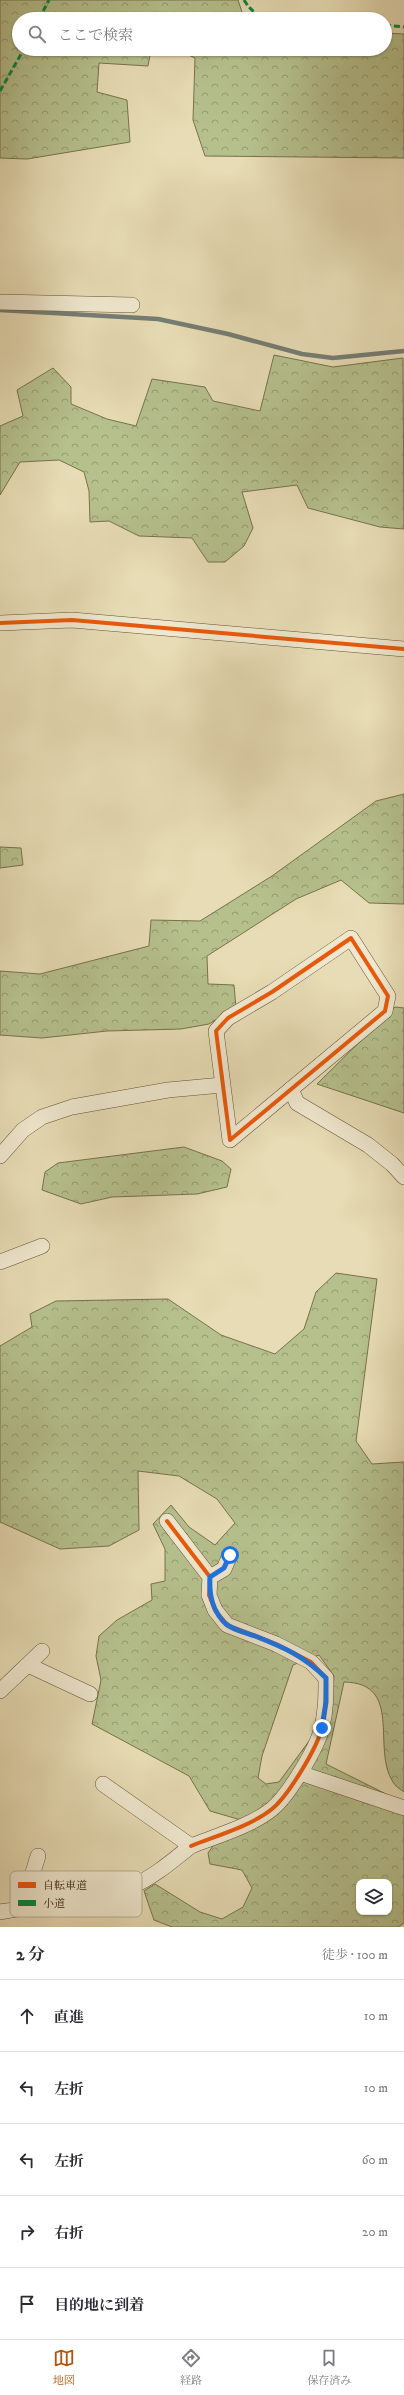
<!DOCTYPE html>
<html lang="ja">
<head>
<meta charset="utf-8">
<style>
	body { margin:0; font-family:"IM FELL DW Pica","Noto Serif JP",serif; background:#f2f2f3; color:#2b2b33 }
	.controls { position:absolute; right:12px; bottom:12px; display:grid; overflow:hidden; border-radius:8px; box-shadow:0 1px 3px #0004 }
	.controls button { width:36px; height:36px; display:grid; place-items:center; padding:0; border:0; border-bottom:1px solid #e1e1e2; background:#fff; color:#2b2b33; font:20px sans-serif }
	.stop { position:absolute; width:12px; height:12px; margin:-9px; border:3px solid #1a73e8; border-radius:50%; background:#fff }
	.stop.end { background:#1a73e8; border-color:#fff; box-shadow:0 1px 4px #0008 }
	.list { margin:0; padding:0; list-style:none }
	h2 { display:flex; justify-content:space-between; align-items:center; height:52px; margin:0; padding:0 16px; font-size:17px }
	h2 small { font-size:13px; font-weight:400; color:#7c7c81 }
	.list li { display:grid; grid-template-columns:26px 1fr auto; gap:12px; align-items:center; box-sizing:border-box; height:72px; padding:0 16px; border-top:1px solid #e1e1e2 }
	.list b { display:block; font-size:15px; white-space:nowrap }
	.list em { font-size:13px; font-style:normal; color:#7c7c81 }
	.icon { flex:none; width:22px; height:22px; fill:none; stroke:currentColor; stroke-width:2; stroke-linecap:round; stroke-linejoin:round }
	.map { position:relative; flex:none; width:404px; height:1927px; overflow:hidden }
	.search { position:absolute; background:#fff; box-shadow:0 1px 3px #0004; left:12px; right:12px; top:12px; height:44px; display:flex; align-items:center; gap:10px; box-sizing:border-box; padding:0 14px; border-radius:22px; color:#7c7c81; font-size:15px }
	.sheet { height:412px; background:#fff }
	nav { display:flex; justify-content:space-around; align-items:center; box-sizing:border-box; height:56px; border-top:1px solid #e1e1e2; background:#fff; font-size:11px; color:#7c7c81 }
	nav a { display:grid; justify-items:center; gap:2px }
	nav .on { color:#b45309 }
	.map>svg:first-child { display:block }
</style>
</head>
<body>
<div class="map">
<svg width="404" height="1927" viewBox="0 0 404 1927">
	<defs>
		<pattern id="forest-crowns" width="20" height="18" patternUnits="userSpaceOnUse"><rect width="20" height="18" fill="#b5c08d"/><path d="M2 6a3 3 0 1 1 6 0M12 15a3 3 0 1 1 6 0" fill="none" stroke="#949c72"/></pattern>
	</defs>
	<rect width="100%" height="100%" fill="#e7dcb5"/>
	<filter id="stains"><feTurbulence type="fractalNoise" baseFrequency=".005" numOctaves="4"/><feColorMatrix values="0 0 0 0 .2 0 0 0 0 .09 0 0 0 0 .02 0 0 0 .5 -.17"/></filter>
	<radialGradient id="worn" r=".72"><stop offset=".6" stop-color="#630" stop-opacity="0"/><stop offset="1" stop-color="#630" stop-opacity=".3"/></radialGradient>
	<!-- forest -->
	<g fill="url(#forest-crowns)" stroke="#78724c" fill-rule="evenodd">
		<polygon points="0,0 238,0 242,12 250,19 19,19 19,49 156,49 151,50 148,66 99,63 97,92 127,100 130,142 27,159 0,158"/>
		<polygon points="385,33 404,34 404,158 205,156 193,120 195,58 176,49 385,49"/>
		<polygon points="274,355 333,367 403,358 404,529 380,527 308,508 297,485 242,492 253,528 244,546 225,562 208,562 192,538 139,536 109,521 90,522 89,491 84,472 59,460 20,462 0,495 0,426 23,416 17,390 53,368 71,387 71,404 107,419 136,426 152,379 205,387 213,401 260,411"/>
		<polygon points="404,794 404,904 369,903 341,880 296,899 207,956 208,984 234,985 236,1008 209,1024 181,1029 107,1031 42,1038 0,1035 0,971 40,974 149,946 151,920 200,921 272,876 376,801"/>
		<polygon points="0,847 21,848 23,865 0,868"/>
		<polygon points="395,1007 404,1008 404,1113 317,1084"/>
		<polygon points="184,1147 222,1161 231,1169 227,1187 197,1194 112,1197 81,1204 42,1190 45,1172 58,1163"/>
		<path d="M336 1273 377 1279 356 1441 372 1464 404 1462V1792C400 1789 395 1786 393 1782 371 1748 404 1683 344 1682L326 1764 394 1798 307 1771 331 1718 334 1676 319 1655 293 1665 262 1756 258 1778 266 1784 279 1782 312 1737 288 1783 269 1805 241 1820 210 1811 189 1776 92 1724 101 1680 96 1656 99 1636 117 1620 152 1600 151 1584 165 1581V1549L153 1524 171 1505 189 1527 215 1545 235 1523 217 1499 179 1476 138 1471 139 1530 109 1546 60 1549 0 1522V1346L32 1327 30 1314 56 1301 168 1299 221 1335 275 1354 304 1329 316 1292Z"/>
		<path d="M303 1781 404 1815V1923L398 1927H172L154 1920 144 1891 155 1884 200 1912 222 1919 243 1907 252 1888 242 1870 210 1864 208 1853 215 1843ZM359 1882H389V1912H359Z"/>
	</g>
	<g fill="none" stroke-linecap="round" stroke-linejoin="round">
		<!-- stream -->
		<polyline stroke="#757d74" stroke-width="4.5" points="0,310 158,319 228,334 302,354 333,358 404,351"/>
		<!-- street casing -->
		<g stroke="#665136" stroke-width="16">
			<g id="street">
				<polyline points="0,302 132,305"/>
				<polyline points="0,623 72,620 404,649"/>
				<polygon points="351,938 388,996 385,1011 230,1140 216,1031 228,1018 272,992"/>
				<polyline points="291,1089 297,1103 368,1145 392,1164 404,1177"/>
				<polyline points="0,1156 23,1130 42,1117 72,1107 168,1090 222,1085"/>
				<polyline points="0,1262 42,1246"/>
				<path d="M167 1521 210 1577 209 1595 215 1610 227 1625 276 1644 311 1662 326 1678C326 1695 326 1710 322 1727 318 1747 288 1796 272 1809 251 1826 216 1836 191 1846"/>
				<polyline points="210,1577 224,1569 230,1555"/>
				<polyline points="28,1665 90,1694"/>
				<polyline points="0,1691 42,1651"/>
				<polyline points="300,1773 404,1808"/>
				<polyline points="22,1908 38,1856"/>
				<path d="M0 1912C42 1904 95 1905 133 1886 155 1876 172 1861 191 1846L103 1784"/>
			</g>
		</g>
		<!-- street -->
		<use href="#street" stroke="#efe8cf" stroke-width="15"/>
		<!-- quiet -->
		<g stroke="#00873e" stroke-width="3" stroke-dasharray="6 3" stroke-linecap="butt">
			<path d="M244 0C257 21 268 17 291 19"/>
			<polyline points="39,19 49,0"/>
			<polyline points="385,25 404,27"/>
			<polyline points="0,91 24,49"/>
		</g>
		<!-- cycleway casing -->
		<g stroke="#efe8cf" stroke-width="6">
			<g id="cycleway">
				<polyline points="0,623 72,620 404,649"/>
				<polygon points="351,938 388,996 385,1011 230,1140 216,1031 228,1018 272,992"/>
				<path d="M167 1521 210 1577 209 1595 215 1610 227 1625 276 1644 311 1662 326 1678C326 1695 326 1710 322 1727 318 1747 288 1796 272 1809 251 1826 216 1836 191 1846"/>
			</g>
		</g>
		<!-- cycleway -->
		<use href="#cycleway" stroke="#e8590c" stroke-width="4"/>
	</g>
	<g fill="none" stroke-linecap="round" stroke-linejoin="round">
		<!-- route -->
		<path stroke="#1a73e8" stroke-width="5" d="M230 1555 224 1568 210 1577C209 1595 212 1611 226 1624 233 1630 247 1633 255 1636 283 1647 304 1656 326 1678V1702L322 1728"/>
	</g>
	<!-- legend -->
	<rect x="10" y="1871" width="132" height="46" rx="6" fill="#efe8cf" stroke="#b9ad94" stroke-width="1"/>
	<rect x="18" y="1882" width="18" height="6" fill="#e8590c"/>
	<rect x="18" y="1900" width="18" height="6" fill="#00873e"/>
	<g font-size="11" fill="#3b230c">
		<text x="43" y="1889">自転車道</text>
		<text x="43" y="1907">小道</text>
	</g>
	<rect width="100%" height="100%" filter="url(#stains)"/>
	<rect width="100%" height="100%" fill="url(#worn)"/>
</svg>
<div class="controls">
<button><svg class="icon" aria-label="layers" viewBox="0 0 24 24"><path d="M12 4l9 5-9 5-9-5zM3 14l9 5 9-5"/></svg></button>
</div>
<div class="stop" style="left:230px;top:1555px"></div>
<div class="stop end" style="left:322px;top:1728px"></div>
<div class="search"><svg class="icon" aria-label="search" viewBox="0 0 24 24"><circle cx="10" cy="10" r="6"/><path d="M15 15l6 6"/></svg>ここで検索</div>
</div>
<section class="sheet">
<h2>2 分<small>徒歩 · 100 m</small></h2>
<ul class="list">
<li><svg class="icon" aria-label="ahead" viewBox="0 0 24 24"><path d="M12 20V5M6 11l6-6 6 6"/></svg><div><b>直進</b></div><em>10 m</em></li>
<li><svg class="icon" aria-label="left" viewBox="0 0 24 24"><path d="M17 20v-9H6M10 6l-5 5 5 5"/></svg><div><b>左折</b></div><em>10 m</em></li>
<li><svg class="icon" aria-label="left" viewBox="0 0 24 24"><path d="M17 20v-9H6M10 6l-5 5 5 5"/></svg><div><b>左折</b></div><em>60 m</em></li>
<li><svg class="icon" aria-label="right" viewBox="0 0 24 24"><path d="M7 20v-9h11M14 6l5 5-5 5"/></svg><div><b>右折</b></div><em>20 m</em></li>
<li><svg class="icon" aria-label="arrive" viewBox="0 0 24 24"><path d="M6 21V4h12l-3 4 3 4H6"/></svg><div><b>目的地に到着</b></div></li>
</ul>
</section>
<nav>
<a class="on"><svg class="icon" aria-label="map" viewBox="0 0 24 24"><path d="M3 6l6-2 6 2 6-2v14l-6 2-6-2-6 2zM9 4v14M15 6v14"/></svg>地図</a>
<a><svg class="icon" aria-label="directions" viewBox="0 0 24 24"><path d="M12 3l9 9-9 9-9-9zM9 14v-3h6M13 9l2 2-2 2"/></svg>経路</a>
<a><svg class="icon" aria-label="saved" viewBox="0 0 24 24"><path d="M7 4h10v16l-5-4-5 4z"/></svg>保存済み</a>
</nav>
</body>
</html>
